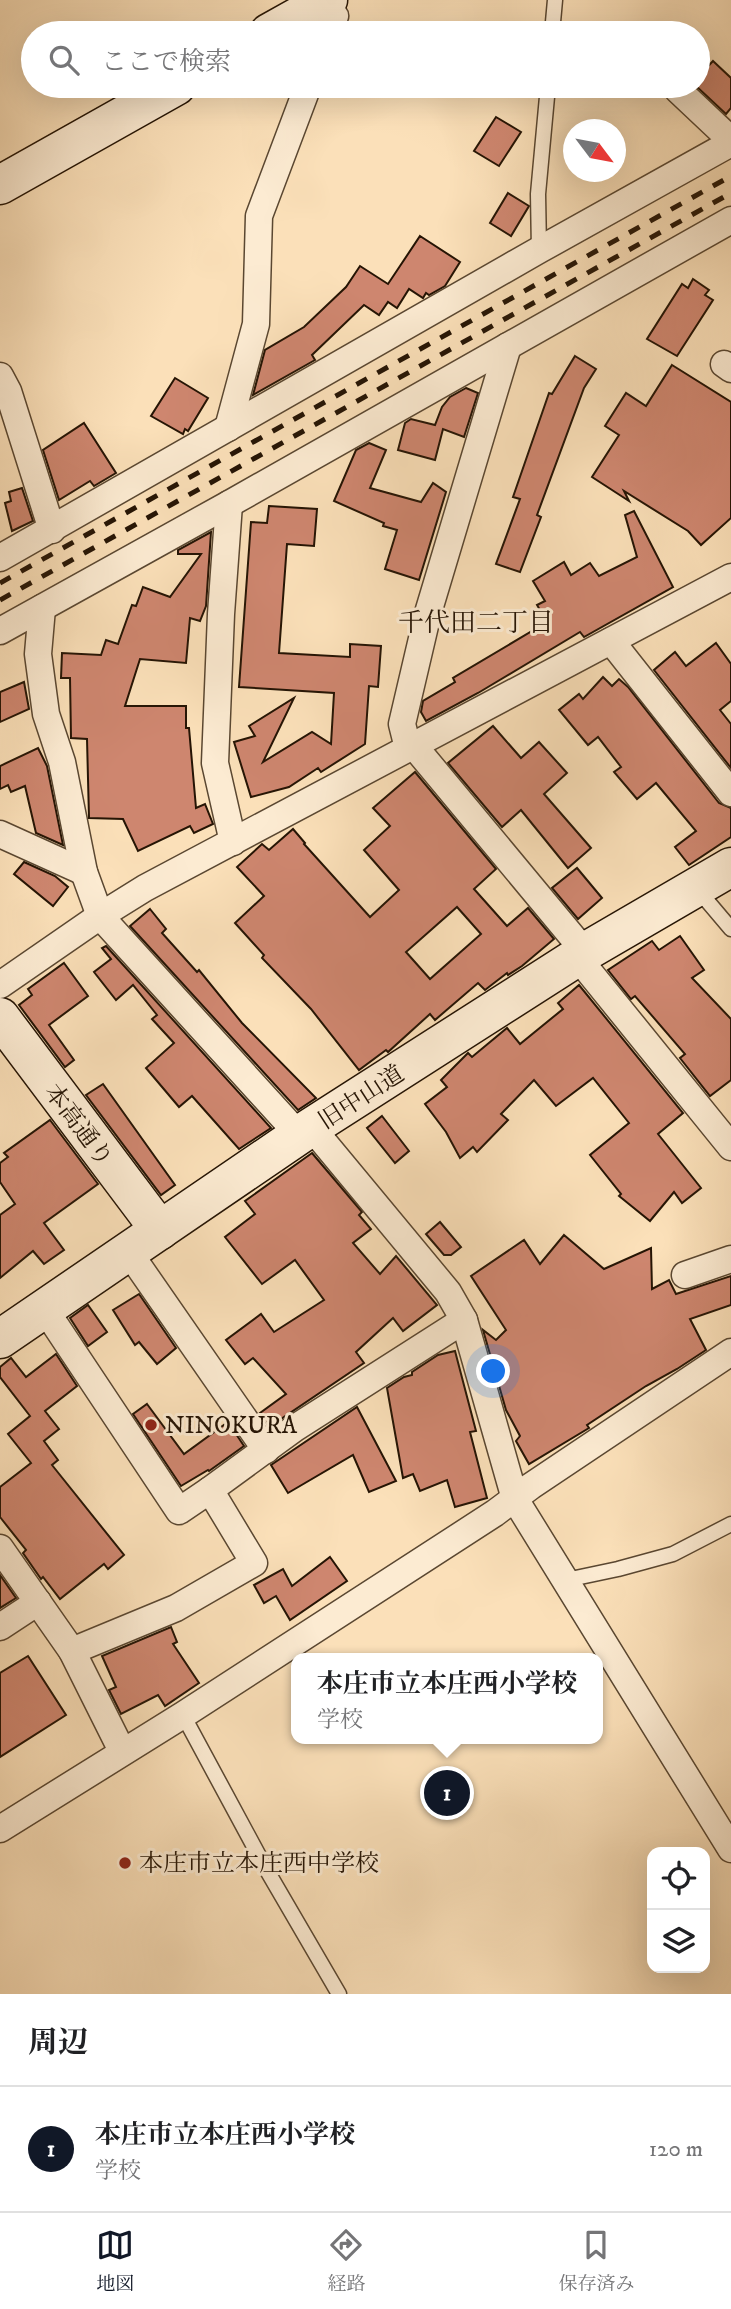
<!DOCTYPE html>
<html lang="ja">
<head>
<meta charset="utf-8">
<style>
	body { margin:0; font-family:"IM FELL DW Pica","Noto Serif JP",serif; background:#f6f6f6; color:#202124 }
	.controls { position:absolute; right:21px; bottom:21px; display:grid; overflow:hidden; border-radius:14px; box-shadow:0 7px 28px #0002 }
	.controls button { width:63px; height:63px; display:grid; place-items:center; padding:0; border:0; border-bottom:2px solid #e0e0e0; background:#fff; color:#202124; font:35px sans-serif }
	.compass { position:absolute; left:563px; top:119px; width:63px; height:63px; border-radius:50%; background:#fff; box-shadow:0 7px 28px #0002; rotate:122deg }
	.you { position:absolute; left:494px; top:1372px; width:24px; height:24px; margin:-18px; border:5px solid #fff; border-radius:50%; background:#1a73e8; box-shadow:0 0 0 10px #1a73e833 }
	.badge { display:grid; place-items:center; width:46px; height:46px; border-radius:50%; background:#111827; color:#fff; font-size:23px; font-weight:700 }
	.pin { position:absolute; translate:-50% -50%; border:4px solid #fff; box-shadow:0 2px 7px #0006 }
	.popup { position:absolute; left:291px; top:1653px; width:312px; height:91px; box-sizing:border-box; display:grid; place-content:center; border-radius:14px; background:#fff; filter:drop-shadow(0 2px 5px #0005); font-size:23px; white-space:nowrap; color:#757577 }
	.popup b { font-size:26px; color:#202124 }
	.popup::after { content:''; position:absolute; left:50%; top:100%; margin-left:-14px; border:14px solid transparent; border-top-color:#fff }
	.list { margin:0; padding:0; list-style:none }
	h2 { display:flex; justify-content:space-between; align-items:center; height:91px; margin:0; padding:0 28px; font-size:30px }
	h2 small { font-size:23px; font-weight:400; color:#757577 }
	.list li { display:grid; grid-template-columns:46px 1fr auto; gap:21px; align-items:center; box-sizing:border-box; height:126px; padding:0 28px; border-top:2px solid #e0e0e0 }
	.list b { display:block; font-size:26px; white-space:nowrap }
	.list p { margin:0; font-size:23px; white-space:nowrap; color:#757577 }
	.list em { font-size:23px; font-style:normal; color:#757577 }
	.icon { flex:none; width:38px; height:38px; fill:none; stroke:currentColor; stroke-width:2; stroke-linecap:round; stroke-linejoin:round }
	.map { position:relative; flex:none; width:731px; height:1994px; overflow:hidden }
	.search { position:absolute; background:#fff; box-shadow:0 7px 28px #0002; left:21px; right:21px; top:21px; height:77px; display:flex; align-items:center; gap:18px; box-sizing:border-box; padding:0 24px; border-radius:38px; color:#757577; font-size:26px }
	.sheet { height:217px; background:#fff }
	nav { display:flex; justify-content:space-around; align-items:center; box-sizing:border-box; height:98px; border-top:2px solid #e0e0e0; background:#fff; font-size:19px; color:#757577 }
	nav a { display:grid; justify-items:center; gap:4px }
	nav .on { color:#111827 }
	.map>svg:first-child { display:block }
</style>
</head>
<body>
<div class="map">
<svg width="731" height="1994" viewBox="0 0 731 1994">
	<rect width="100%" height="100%" fill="#fbe0b9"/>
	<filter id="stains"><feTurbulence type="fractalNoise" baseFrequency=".00286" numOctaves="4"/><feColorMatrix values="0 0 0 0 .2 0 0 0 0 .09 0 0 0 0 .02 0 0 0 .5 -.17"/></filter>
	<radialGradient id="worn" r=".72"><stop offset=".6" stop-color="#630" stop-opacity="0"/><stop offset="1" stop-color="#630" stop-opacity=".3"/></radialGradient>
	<!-- building -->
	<g fill="#ce866f" stroke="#251404" stroke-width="2" fill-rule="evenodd">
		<polygon points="713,61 731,78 731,108 726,114 696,86 698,77"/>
		<polygon points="496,117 521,132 499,166 474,151"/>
		<polygon points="508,193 529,206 511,236 490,223"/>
		<polygon points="420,236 460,262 445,286 429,295 426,293 423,298 409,289 397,308 388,302 379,315 364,305 312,355 315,360 253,395 265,350 304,327 346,287 360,266 388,284"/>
		<polygon points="693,279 709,290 705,295 713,300 677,356 647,339 682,284 688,288"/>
		<polygon points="575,356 596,369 584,388 537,515 541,517 520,572 496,564 520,499 513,497 549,393 552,394"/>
		<polygon points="672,365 731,402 731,518 701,545 688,531 624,491 629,501 592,477 619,435 605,426 626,393 646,406"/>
		<polygon points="175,378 208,398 188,431 185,429 183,434 151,416"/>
		<polygon points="466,388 478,393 464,437 443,429 435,460 398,450 405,423 411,419 435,425 442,407 450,397"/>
		<polygon points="84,423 116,473 94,486 90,481 59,500 43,450"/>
		<polygon points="369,443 386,450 370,488 421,502 433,483 446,492 419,580 385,569 397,530 383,526 384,523 334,501 356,450"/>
		<polygon points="22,488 33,521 12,531 5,503 11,501 9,492"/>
		<polygon points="269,506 317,509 314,546 287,544 279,653 350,657 350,644 381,646 378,687 369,686 365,744 321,772 318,768 289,787 251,797 234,742 255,736 249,726 294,698 263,762 312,732 331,744 334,693 239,687 251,522 267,523"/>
		<polygon points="634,511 673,587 584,637 580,632 478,693 426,721 421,712 423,701 455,682 453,678 547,622 537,605 545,601 533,581 564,562 571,575 590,563 599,576 637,557 625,515"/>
		<polygon points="211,532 206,606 200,621 190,618 186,663 140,659 125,706 186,706 186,728 189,728 196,808 205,804 213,824 194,833 190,826 138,851 123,819 89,818 87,739 71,738 70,678 61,678 62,653 101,655 106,640 118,644 132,605 136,606 143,587 170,597 201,554 178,554 178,550"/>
		<polygon points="716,643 731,664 731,701 720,710 731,724 731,768 654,670 675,652 686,666"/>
		<polygon points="603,677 612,686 619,679 628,687 719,803 731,808 731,837 689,865 675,847 696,831 656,783 637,799 614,772 621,767 598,737 588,745 559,710 579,694 583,699"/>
		<polygon points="24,682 29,709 0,722 0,692"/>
		<polygon points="493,726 521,758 539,742 567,773 544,794 591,848 568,868 521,810 502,827 448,763"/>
		<polygon points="38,748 47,766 63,845 36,833 25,786 11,792 8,785 0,789 0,766"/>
		<path d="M415 772 496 869 474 889 507 926 528 908 554 939 522 966 508 975 507 973 485 990 478 983 435 1020 430 1014 388 1052 386 1050 359 1070 311 1009 262 958 264 955 235 923 264 896 237 867 262 844 269 850 293 829 305 843 304 844 370 917 399 890 364 850 390 826 373 808ZM457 907 481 934 430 979 406 952Z"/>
		<polygon points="24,862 55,876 68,887 53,906 14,874"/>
		<polygon points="577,868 602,898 578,919 552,888"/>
		<polygon points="150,909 166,929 162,933 197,972 199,970 242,1023 316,1098 298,1110 130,926"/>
		<polygon points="680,936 704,970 692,978 731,1019 731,1080 710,1096 680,1058 685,1054 635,996 631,999 608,970 652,941 659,950"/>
		<polygon points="106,946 271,1128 239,1149 192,1096 179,1107 146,1068 174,1043 152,1019 157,1015 133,985 116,1000 94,972 111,959 102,948"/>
		<polygon points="64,963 88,996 49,1025 74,1060 65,1067 19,1005 32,995 28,989"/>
		<polygon points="579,985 683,1113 658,1134 701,1188 682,1203 674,1192 650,1221 619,1196 621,1194 590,1155 629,1123 593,1078 556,1106 534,1080 501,1114 508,1120 477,1152 473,1147 460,1158 446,1132 425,1104 447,1087 441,1080 468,1053 472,1057 507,1028 520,1044 563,1009 558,1003"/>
		<polygon points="103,1084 175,1185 161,1195 86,1095"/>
		<polygon points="382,1116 409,1151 395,1163 367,1128"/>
		<polygon points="50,1120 98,1184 44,1223 64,1250 44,1264 33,1251 0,1278 0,1215 15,1204 0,1182 0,1163 8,1157 4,1153"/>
		<polygon points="312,1153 362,1212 359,1215 371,1229 353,1243 380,1274 396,1256 437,1305 403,1331 393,1318 356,1352 364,1363 269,1427 260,1413 286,1394 253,1358 245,1364 226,1340 261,1314 274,1332 324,1300 295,1260 262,1284 225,1237 255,1214 245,1201"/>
		<polygon points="440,1222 461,1247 451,1255 444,1255 426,1234"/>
		<polygon points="564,1235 604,1269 651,1248 652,1289 669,1280 676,1294 731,1276 731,1305 690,1319 706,1350 677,1369 646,1386 587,1425 589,1428 529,1464 516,1441 520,1436 506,1410 483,1330 496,1340 506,1330 471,1276 524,1240 540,1264"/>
		<polygon points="139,1294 176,1348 157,1364 139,1342 135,1345 113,1310"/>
		<polygon points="88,1305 107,1332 88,1346 70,1318"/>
		<polygon points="455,1351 476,1431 470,1432 487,1498 455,1507 447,1480 420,1491 413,1474 403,1478 387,1388 404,1377 412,1375 412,1372 438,1355"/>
		<polygon points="56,1354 77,1386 45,1411 59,1429 44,1441 58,1460 52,1465 124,1555 108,1569 104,1564 60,1599 43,1577 41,1579 23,1553 26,1550 0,1517 0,1487 31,1463 8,1434 30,1416 0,1377 0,1367 11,1358 26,1377"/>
		<polygon points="147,1404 184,1454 228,1422 244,1446 209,1471 208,1470 181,1486 133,1414"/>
		<polygon points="357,1407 396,1481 369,1492 353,1455 288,1493 271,1465"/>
		<polygon points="330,1557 347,1581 290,1620 276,1596 264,1603 254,1585 283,1569 292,1586"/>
		<polygon points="0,1575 16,1598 0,1608"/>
		<polygon points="171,1627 177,1642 173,1644 199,1683 165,1706 158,1695 121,1714 109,1690 116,1687 102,1656"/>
		<polygon points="28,1656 66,1715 0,1757 0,1673"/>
	</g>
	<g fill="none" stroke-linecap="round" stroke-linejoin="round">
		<!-- lane casing -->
		<g stroke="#5a4731" stroke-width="17">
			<g id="lane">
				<polyline points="552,33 555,0"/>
				<polyline points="539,250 538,194 548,86"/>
				<polyline points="698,890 731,929"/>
				<polyline points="566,1580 618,1569 673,1554 731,1524"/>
				<polyline points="183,1715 265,1867 339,1994"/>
			</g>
		</g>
		<!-- street casing -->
		<g stroke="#5a4731" stroke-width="29">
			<g id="street">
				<polyline points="322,0 335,16 328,33"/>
				<polyline points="678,90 731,140"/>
				<polyline points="724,364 731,369"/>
				<polyline points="0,376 8,391 52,530"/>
				<polyline points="228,428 256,324 259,216 308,86"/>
				<polyline points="229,504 221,614 215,763 233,842"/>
				<polyline points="0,558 539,250 731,143"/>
				<polyline points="42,608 38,654 46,714 62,762 84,872 100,916 299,1135"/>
				<polyline points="0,631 229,504 731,220"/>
				<polyline points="611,641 731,793"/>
				<polyline points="414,746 585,952"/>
				<polyline points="408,748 402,724 428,613 508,346"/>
				<polyline points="0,834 84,872"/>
				<polyline points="578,958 731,1147"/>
				<polyline points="0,985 100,916 145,888 731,577"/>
				<polyline points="312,1128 448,1292 464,1320 515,1499 731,1849"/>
				<polyline points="128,1251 266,1450"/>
				<polyline points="685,1275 731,1259"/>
				<polyline points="44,1308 179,1511 210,1490"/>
				<polyline points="0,1548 72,1651 122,1751"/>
				<polyline points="0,1627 38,1602"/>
				<polyline points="72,1651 176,1608 254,1563 210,1490 295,1428 464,1320"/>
				<polyline points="0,1829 183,1715 495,1513 531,1486 731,1352"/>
			</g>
		</g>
		<!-- secondary casing -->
		<g stroke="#251404" stroke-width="41">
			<g id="secondary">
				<polyline points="269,33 328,0"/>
				<polyline points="0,185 176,86"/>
				<polyline points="0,1017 160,1230"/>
				<polyline points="0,1339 299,1135 585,952 731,867"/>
			</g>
		</g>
		<!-- lane -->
		<use href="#lane" stroke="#fcebd2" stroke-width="14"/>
		<!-- street -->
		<use href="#street" stroke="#fcebd2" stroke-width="26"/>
		<!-- secondary -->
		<use href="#secondary" stroke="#fcebd2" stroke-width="38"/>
		<!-- rail -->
		<g stroke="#251404" stroke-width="5" stroke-dasharray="12 12" stroke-linecap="butt">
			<polyline points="0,583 731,176"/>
			<polyline points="0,600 731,193"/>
		</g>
	</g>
	<!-- markers -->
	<g fill="#8f2418" stroke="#fcebd2" stroke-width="2.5">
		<circle cx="151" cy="1425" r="7"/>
		<circle cx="125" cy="1863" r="7"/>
	</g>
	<g text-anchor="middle" stroke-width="6" stroke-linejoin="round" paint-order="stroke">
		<!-- street labels -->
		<g font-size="24" fill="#251404" stroke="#fcebd2">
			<text transform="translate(361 1097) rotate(-33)" y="8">旧中山道</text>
			<text transform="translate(79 1125) rotate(53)" y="8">本高通り</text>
		</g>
		<!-- poi labels -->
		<g font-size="24" fill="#251404" stroke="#fcebd2" text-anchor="start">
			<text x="165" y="1433">NINOKURA</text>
			<text x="139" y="1871">本庄市立本庄西中学校</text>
		</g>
		<!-- neighbourhood labels -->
		<g font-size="26" fill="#251404" stroke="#fcebd2">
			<text x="476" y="631">千代田二丁目</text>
		</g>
	</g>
	<rect width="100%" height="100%" filter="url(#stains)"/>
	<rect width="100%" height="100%" fill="url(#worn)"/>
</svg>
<div class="controls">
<button><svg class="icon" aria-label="locate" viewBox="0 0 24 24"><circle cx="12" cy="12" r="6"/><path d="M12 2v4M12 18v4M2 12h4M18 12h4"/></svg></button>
<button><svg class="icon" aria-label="layers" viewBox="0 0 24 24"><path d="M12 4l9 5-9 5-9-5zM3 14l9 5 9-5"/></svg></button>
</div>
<svg class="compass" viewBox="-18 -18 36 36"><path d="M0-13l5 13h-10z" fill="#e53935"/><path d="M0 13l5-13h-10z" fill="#757577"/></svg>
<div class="you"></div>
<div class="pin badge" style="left:447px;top:1793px">1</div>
<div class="popup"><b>本庄市立本庄西小学校</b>学校</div>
<div class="search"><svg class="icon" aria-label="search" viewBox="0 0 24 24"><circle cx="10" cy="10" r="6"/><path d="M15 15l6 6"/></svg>ここで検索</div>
</div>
<section class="sheet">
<h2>周辺<small></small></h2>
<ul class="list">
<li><span class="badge">1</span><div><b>本庄市立本庄西小学校</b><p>学校</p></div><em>120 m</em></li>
</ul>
</section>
<nav>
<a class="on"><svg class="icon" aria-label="map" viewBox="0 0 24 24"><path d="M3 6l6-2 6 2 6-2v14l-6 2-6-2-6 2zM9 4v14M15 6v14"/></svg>地図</a>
<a><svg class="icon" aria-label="directions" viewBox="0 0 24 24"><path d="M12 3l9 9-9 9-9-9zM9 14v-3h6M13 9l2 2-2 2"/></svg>経路</a>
<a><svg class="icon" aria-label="saved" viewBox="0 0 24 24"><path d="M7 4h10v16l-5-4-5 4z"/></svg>保存済み</a>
</nav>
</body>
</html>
